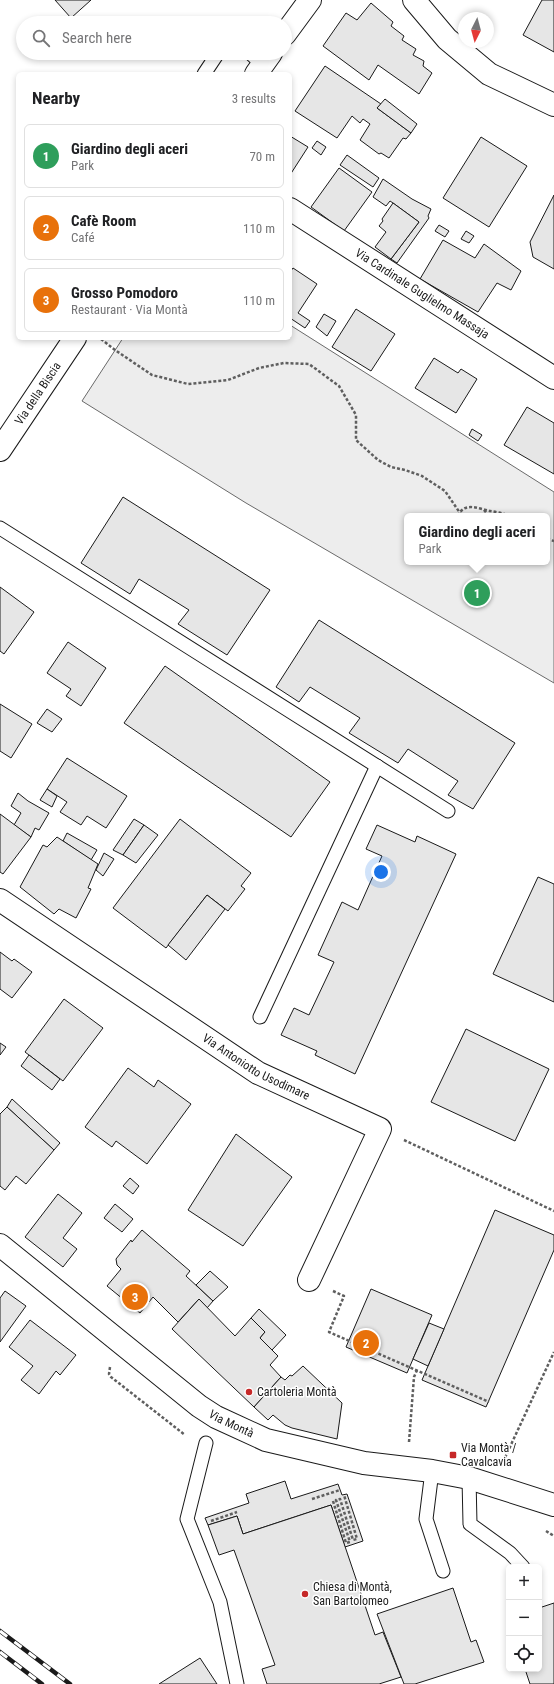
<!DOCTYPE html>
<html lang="en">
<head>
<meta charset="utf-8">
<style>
	body { margin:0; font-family:"Roboto Condensed",sans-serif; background:#f6f6f6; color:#202124 }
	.controls { position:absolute; right:12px; bottom:12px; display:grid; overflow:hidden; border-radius:6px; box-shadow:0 2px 6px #0003 }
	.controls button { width:36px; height:36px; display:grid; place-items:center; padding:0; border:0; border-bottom:1px solid #e0e0e0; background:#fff; color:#202124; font:20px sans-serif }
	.compass { position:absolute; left:458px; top:12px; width:36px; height:36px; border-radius:50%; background:#fff; box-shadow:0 2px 6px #0003; rotate:186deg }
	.you { position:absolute; left:381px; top:872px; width:14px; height:14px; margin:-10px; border:3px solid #fff; border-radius:50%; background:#1a73e8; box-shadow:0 0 0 6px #1a73e833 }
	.badge { display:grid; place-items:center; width:26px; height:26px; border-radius:50%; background:#c62828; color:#fff; font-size:13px; font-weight:700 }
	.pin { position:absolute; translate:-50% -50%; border:2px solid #fff; box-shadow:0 1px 4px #0006 }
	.popup { position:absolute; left:404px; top:513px; width:146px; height:52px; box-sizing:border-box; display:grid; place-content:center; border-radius:6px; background:#fff; filter:drop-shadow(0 1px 3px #0005); font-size:13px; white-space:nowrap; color:#757577 }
	.popup b { font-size:15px; color:#202124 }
	.popup::after { content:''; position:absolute; left:50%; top:100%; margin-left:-8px; border:8px solid transparent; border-top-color:#fff }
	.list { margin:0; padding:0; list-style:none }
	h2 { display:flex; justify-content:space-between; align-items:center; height:52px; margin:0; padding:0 16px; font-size:17px }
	h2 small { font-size:13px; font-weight:400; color:#757577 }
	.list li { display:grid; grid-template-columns:26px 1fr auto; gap:12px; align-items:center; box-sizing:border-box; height:64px; margin:0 8px 8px; padding:0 8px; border:1px solid #e0e0e0; border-radius:6px }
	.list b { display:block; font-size:15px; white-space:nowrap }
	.list p { margin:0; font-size:13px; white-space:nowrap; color:#757577 }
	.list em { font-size:13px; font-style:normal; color:#757577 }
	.icon { flex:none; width:22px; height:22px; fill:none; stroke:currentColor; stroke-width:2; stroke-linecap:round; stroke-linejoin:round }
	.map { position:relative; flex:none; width:554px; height:1684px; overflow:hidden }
	.search { position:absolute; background:#fff; box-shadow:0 2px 6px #0003; left:16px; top:16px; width:276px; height:44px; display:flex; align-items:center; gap:10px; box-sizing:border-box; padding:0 14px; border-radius:22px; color:#757577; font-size:15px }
	.panel { position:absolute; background:#fff; box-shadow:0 2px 6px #0003; left:16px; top:72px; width:276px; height:268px; border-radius:6px }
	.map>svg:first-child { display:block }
</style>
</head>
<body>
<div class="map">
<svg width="554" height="1684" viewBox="0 0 554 1684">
	<rect width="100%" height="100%" fill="#fff"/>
	<!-- green -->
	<path fill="#ededed" stroke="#6a6a6a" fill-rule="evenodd" d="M290 325 554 492V683L246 503 82 401 123 338H290ZM407 516H547V562H407Z"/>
	<!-- building -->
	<g fill="#e6e6e6" stroke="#1a1a1a">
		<polygon points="55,0 91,0 71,18"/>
		<polygon points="542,0 554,0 554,52 523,35"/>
		<polygon points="371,3 393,22 391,26 404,36 402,40 416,49 413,55 424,61 423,66 432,73 419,94 378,65 369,80 323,46 346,13 357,20"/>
		<polygon points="325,66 381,104 377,108 411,133 406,139 403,138 389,158 381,153 379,154 360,140 370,124 363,119 360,123 352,116 337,138 295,111"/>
		<polygon points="385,99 417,124 411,133 377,108"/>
		<polygon points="290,136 308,147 290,175"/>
		<polygon points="481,137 527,166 489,227 443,198"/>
		<polygon points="317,141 326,147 321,155 312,148"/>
		<polygon points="347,155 379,178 373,187 340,165"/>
		<polygon points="339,168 372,192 344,231 311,207"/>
		<polygon points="383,179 412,199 431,209 428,216 429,218 397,263 391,259 419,222 393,203 390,201 386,206 373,197"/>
		<polygon points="554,195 554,269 533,257 530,242"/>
		<polygon points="393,203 419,222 391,259 375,247 386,232 379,226 383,221 382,219"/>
		<polygon points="439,225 449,231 445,237 435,231"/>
		<polygon points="466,231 474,236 469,243 461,239"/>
		<polygon points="443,240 475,258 484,244 521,271 511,290 497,283 478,312 420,279"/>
		<polygon points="293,268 317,284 298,313 310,321 305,328 290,318 290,272"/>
		<polygon points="356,309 395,334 371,371 332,347"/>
		<polygon points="324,314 336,321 327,336 316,327"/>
		<polygon points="434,358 458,373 461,369 477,379 456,413 415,388"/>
		<polygon points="527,407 554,423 554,474 504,445"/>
		<polygon points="472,429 482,435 478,441 469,435"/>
		<polygon points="123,497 270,590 227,655 178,624 189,610 139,579 130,594 81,563"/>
		<polygon points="0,587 34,612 4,654 0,651"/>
		<polygon points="319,620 515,743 473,809 448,795 458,781 408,749 398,763 349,733 360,718 310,687 299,702 276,687"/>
		<polygon points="68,642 106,668 81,706 66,696 71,689 47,673"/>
		<polygon points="165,666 330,782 291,837 124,723"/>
		<polygon points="0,704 32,724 11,758 0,751"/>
		<polygon points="47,709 62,719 52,732 37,723"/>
		<polygon points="67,758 127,796 106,828 87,816 81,825 60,812 67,802 47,789"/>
		<polygon points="47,789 57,796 52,807 40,800"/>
		<polygon points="18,793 28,801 49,813 39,830 35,828 31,837 14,825 21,813 11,806"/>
		<polygon points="0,814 31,837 3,874 0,872"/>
		<polygon points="134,819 144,825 123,855 113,850"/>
		<polygon points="180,819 251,873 241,886 245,889 228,911 207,895 166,948 113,908"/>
		<polygon points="144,825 158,835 136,863 123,855"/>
		<polygon points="377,825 415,842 417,836 456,854 355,1074 315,1055 317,1051 281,1035 294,1008 309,1015 334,962 318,955 342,902 358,910 382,856 366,849"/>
		<polygon points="67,833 97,850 91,860 63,841"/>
		<polygon points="57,837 98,864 88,888 91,889 76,918 59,909 54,914 20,887 43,845 47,847"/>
		<polygon points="104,853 114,859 103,876 96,870"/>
		<polygon points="538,877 554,884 554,1002 493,974"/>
		<polygon points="207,895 225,909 186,960 168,945"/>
		<polygon points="0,952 12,961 14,959 32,972 12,998 0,989"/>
		<polygon points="64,999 103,1028 63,1081 25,1052"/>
		<polygon points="466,1029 549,1069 515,1141 431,1102"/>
		<polygon points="0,1043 6,1047 0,1055"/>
		<polygon points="29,1055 60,1079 52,1090 21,1066"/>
		<polygon points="128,1068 154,1087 158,1080 191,1104 147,1164 116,1141 112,1147 85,1127"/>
		<polygon points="12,1099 60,1143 54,1150 7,1107"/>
		<polygon points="7,1107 54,1150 26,1184 16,1176 5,1190 0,1186 0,1114"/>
		<polygon points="236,1134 292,1177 243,1246 188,1210"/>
		<polygon points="130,1178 139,1186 133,1194 123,1186"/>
		<polygon points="58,1194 82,1213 63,1238 77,1249 63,1267 25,1237"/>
		<polygon points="115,1204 133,1219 122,1232 104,1218"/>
		<polygon points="495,1210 554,1235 554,1250 486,1407 422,1380"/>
		<polygon points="142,1230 190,1271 186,1276 213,1301 207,1308 199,1299 178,1322 153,1297 140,1313 107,1286 121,1269 117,1265 116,1259 131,1240 132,1242"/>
		<polygon points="210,1271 228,1287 213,1301 196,1285"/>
		<polygon points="371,1289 432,1315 407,1373 346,1347"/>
		<polygon points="5,1291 26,1306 0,1342 0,1298"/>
		<polygon points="199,1299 235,1336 251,1318 265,1332 260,1338 278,1356 270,1365 281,1377 254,1407 172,1329"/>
		<polygon points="259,1309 286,1335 272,1350 260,1338 265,1332 251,1318"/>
		<polygon points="30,1320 76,1355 60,1375 56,1371 39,1394 21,1380 33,1366 9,1347"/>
		<polygon points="429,1323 444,1329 428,1366 413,1359"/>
		<polygon points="303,1366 342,1403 337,1439 292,1428 285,1425 273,1415 268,1420 254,1407 281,1377 285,1380 290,1375 292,1376"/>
		<polygon points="285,1481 291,1499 338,1484 342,1495 347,1494 363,1541 345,1547 331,1505 243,1534 237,1516 208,1525 205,1518 249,1503 246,1494"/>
		<polygon points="331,1505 375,1635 383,1632 401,1677 379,1684 267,1684 262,1669 275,1665 234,1550 219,1555 208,1525 237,1516 243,1534"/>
		<polygon points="453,1588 471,1642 476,1640 484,1662 415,1684 404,1684 377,1614"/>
		<polygon points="554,1603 554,1684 530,1684 525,1669 539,1669 539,1608"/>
		<polygon points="200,1658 217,1684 159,1684"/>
	</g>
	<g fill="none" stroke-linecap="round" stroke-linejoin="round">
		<!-- lane casing -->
		<g stroke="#1a1a1a" stroke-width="15">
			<g id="lane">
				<polyline points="250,53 263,65"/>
				<polyline points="204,74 218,53"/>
				<polyline points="0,528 448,811"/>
				<polyline points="260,1017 377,766"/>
				<polyline points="206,1443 187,1519 220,1602 237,1684"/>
				<polyline points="432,1471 426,1519 443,1571"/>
				<polyline points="469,1478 470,1524 510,1553 523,1567"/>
			</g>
		</g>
		<!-- street casing -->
		<g stroke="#1a1a1a" stroke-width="24">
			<g id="street">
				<polyline points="414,0 447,39 489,74 554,105"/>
				<path id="s1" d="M290 209 554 378"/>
				<path id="s2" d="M0 900 258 1073 380 1129 309 1280"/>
			</g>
		</g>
		<!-- secondary casing -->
		<g stroke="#1a1a1a" stroke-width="24">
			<g id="secondary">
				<polyline points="285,34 310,0"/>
				<polyline points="256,74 271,53"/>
				<path id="s3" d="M0 450 75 338"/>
				<path id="s4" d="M0 1245 199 1406 216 1417 266 1440 364 1463 432 1471 469 1478 554 1505"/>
			</g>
		</g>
		<!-- path -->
		<g stroke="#5f5f5f" stroke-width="2.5" stroke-dasharray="3 2" stroke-linecap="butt">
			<polyline points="101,339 115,350 152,375 188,384 228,380 259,368 284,363 309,364 339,386 356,415 356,440 378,460 391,467 405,470 422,476 445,491 460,513"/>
			<polyline points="484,510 489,516"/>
			<path d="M458 516C464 501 479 509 490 511 496 512 503 513 509 516"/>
			<polyline points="547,539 554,541"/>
			<polyline points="404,1140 554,1211"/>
			<polyline points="333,1291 344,1296 329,1332 489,1402"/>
			<polyline points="110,1367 109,1374 111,1377 185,1435"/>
			<polyline points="409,1442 414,1377 417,1370"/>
			<polyline points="503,1462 554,1352"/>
			<polyline points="312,1499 340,1490"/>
			<polyline points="333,1501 346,1543 350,1542 336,1500 340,1499 353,1540 357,1539 344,1495"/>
			<polyline points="211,1521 237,1512"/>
			<polyline points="546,1531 554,1536"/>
		</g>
		<!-- lane -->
		<use href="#lane" stroke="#fff" stroke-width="13"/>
		<!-- street -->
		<use href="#street" stroke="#fff" stroke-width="22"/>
		<!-- secondary -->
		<use href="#secondary" stroke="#fff" stroke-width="22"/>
		<!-- rail casing -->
		<g stroke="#1a1a1a" stroke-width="4.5">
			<g id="rail">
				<polyline points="0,1631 70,1684"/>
				<polyline points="0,1652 42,1684"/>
			</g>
		</g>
		<!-- rail -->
		<use href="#rail" stroke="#fff" stroke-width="3" stroke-dasharray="9" stroke-linecap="butt"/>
	</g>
	<!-- markers -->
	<g fill="#c62828" stroke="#fff" stroke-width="1.5">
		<circle cx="249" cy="1392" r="4"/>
		<rect x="449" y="1451" width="8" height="8" rx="2"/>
		<circle cx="305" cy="1594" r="4"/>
	</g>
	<g text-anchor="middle" stroke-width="3" stroke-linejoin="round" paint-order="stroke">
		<!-- street labels -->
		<g font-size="12" fill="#1a1a1a" stroke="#fff">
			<text dy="4" stroke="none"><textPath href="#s1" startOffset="157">Via Cardinale Guglielmo Massaja</textPath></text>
			<text dy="4" stroke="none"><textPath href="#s3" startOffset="68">Via della Biscia</textPath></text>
			<text dy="4" stroke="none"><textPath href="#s2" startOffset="306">Via Antoniotto Usodimare</textPath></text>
			<text dy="4" stroke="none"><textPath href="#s4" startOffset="293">Via Montà</textPath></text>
		</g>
		<!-- poi labels -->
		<g font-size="12" fill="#1a1a1a" stroke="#fff" text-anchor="start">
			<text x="257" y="1396">Cartoleria Montà</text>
			<text x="461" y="1452">Via Montà /<tspan x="461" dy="14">Cavalcavia</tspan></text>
			<text x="313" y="1591">Chiesa di Montà,<tspan x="313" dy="14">San Bartolomeo</tspan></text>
		</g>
	</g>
</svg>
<div class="controls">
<button>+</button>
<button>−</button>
<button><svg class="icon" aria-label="locate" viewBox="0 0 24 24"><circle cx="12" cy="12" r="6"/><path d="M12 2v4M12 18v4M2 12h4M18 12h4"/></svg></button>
</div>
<svg class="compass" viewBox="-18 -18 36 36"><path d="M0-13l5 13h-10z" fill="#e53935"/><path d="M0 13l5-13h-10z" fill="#757577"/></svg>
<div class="you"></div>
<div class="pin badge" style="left:477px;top:593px;background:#2e9e5b">1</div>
<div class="popup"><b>Giardino degli aceri</b>Park</div>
<div class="pin badge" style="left:366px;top:1343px;background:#e8710a">2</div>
<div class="pin badge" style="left:135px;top:1297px;background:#e8710a">3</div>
<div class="search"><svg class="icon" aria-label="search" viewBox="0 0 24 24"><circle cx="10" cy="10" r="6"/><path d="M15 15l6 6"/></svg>Search here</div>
<section class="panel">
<h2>Nearby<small>3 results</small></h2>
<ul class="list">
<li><span class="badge" style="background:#2e9e5b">1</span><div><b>Giardino degli aceri</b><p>Park</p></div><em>70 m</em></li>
<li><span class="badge" style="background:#e8710a">2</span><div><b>Cafè Room</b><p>Café</p></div><em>110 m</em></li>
<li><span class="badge" style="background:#e8710a">3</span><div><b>Grosso Pomodoro</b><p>Restaurant · Via Montà</p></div><em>110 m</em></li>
</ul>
</section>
</div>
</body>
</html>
